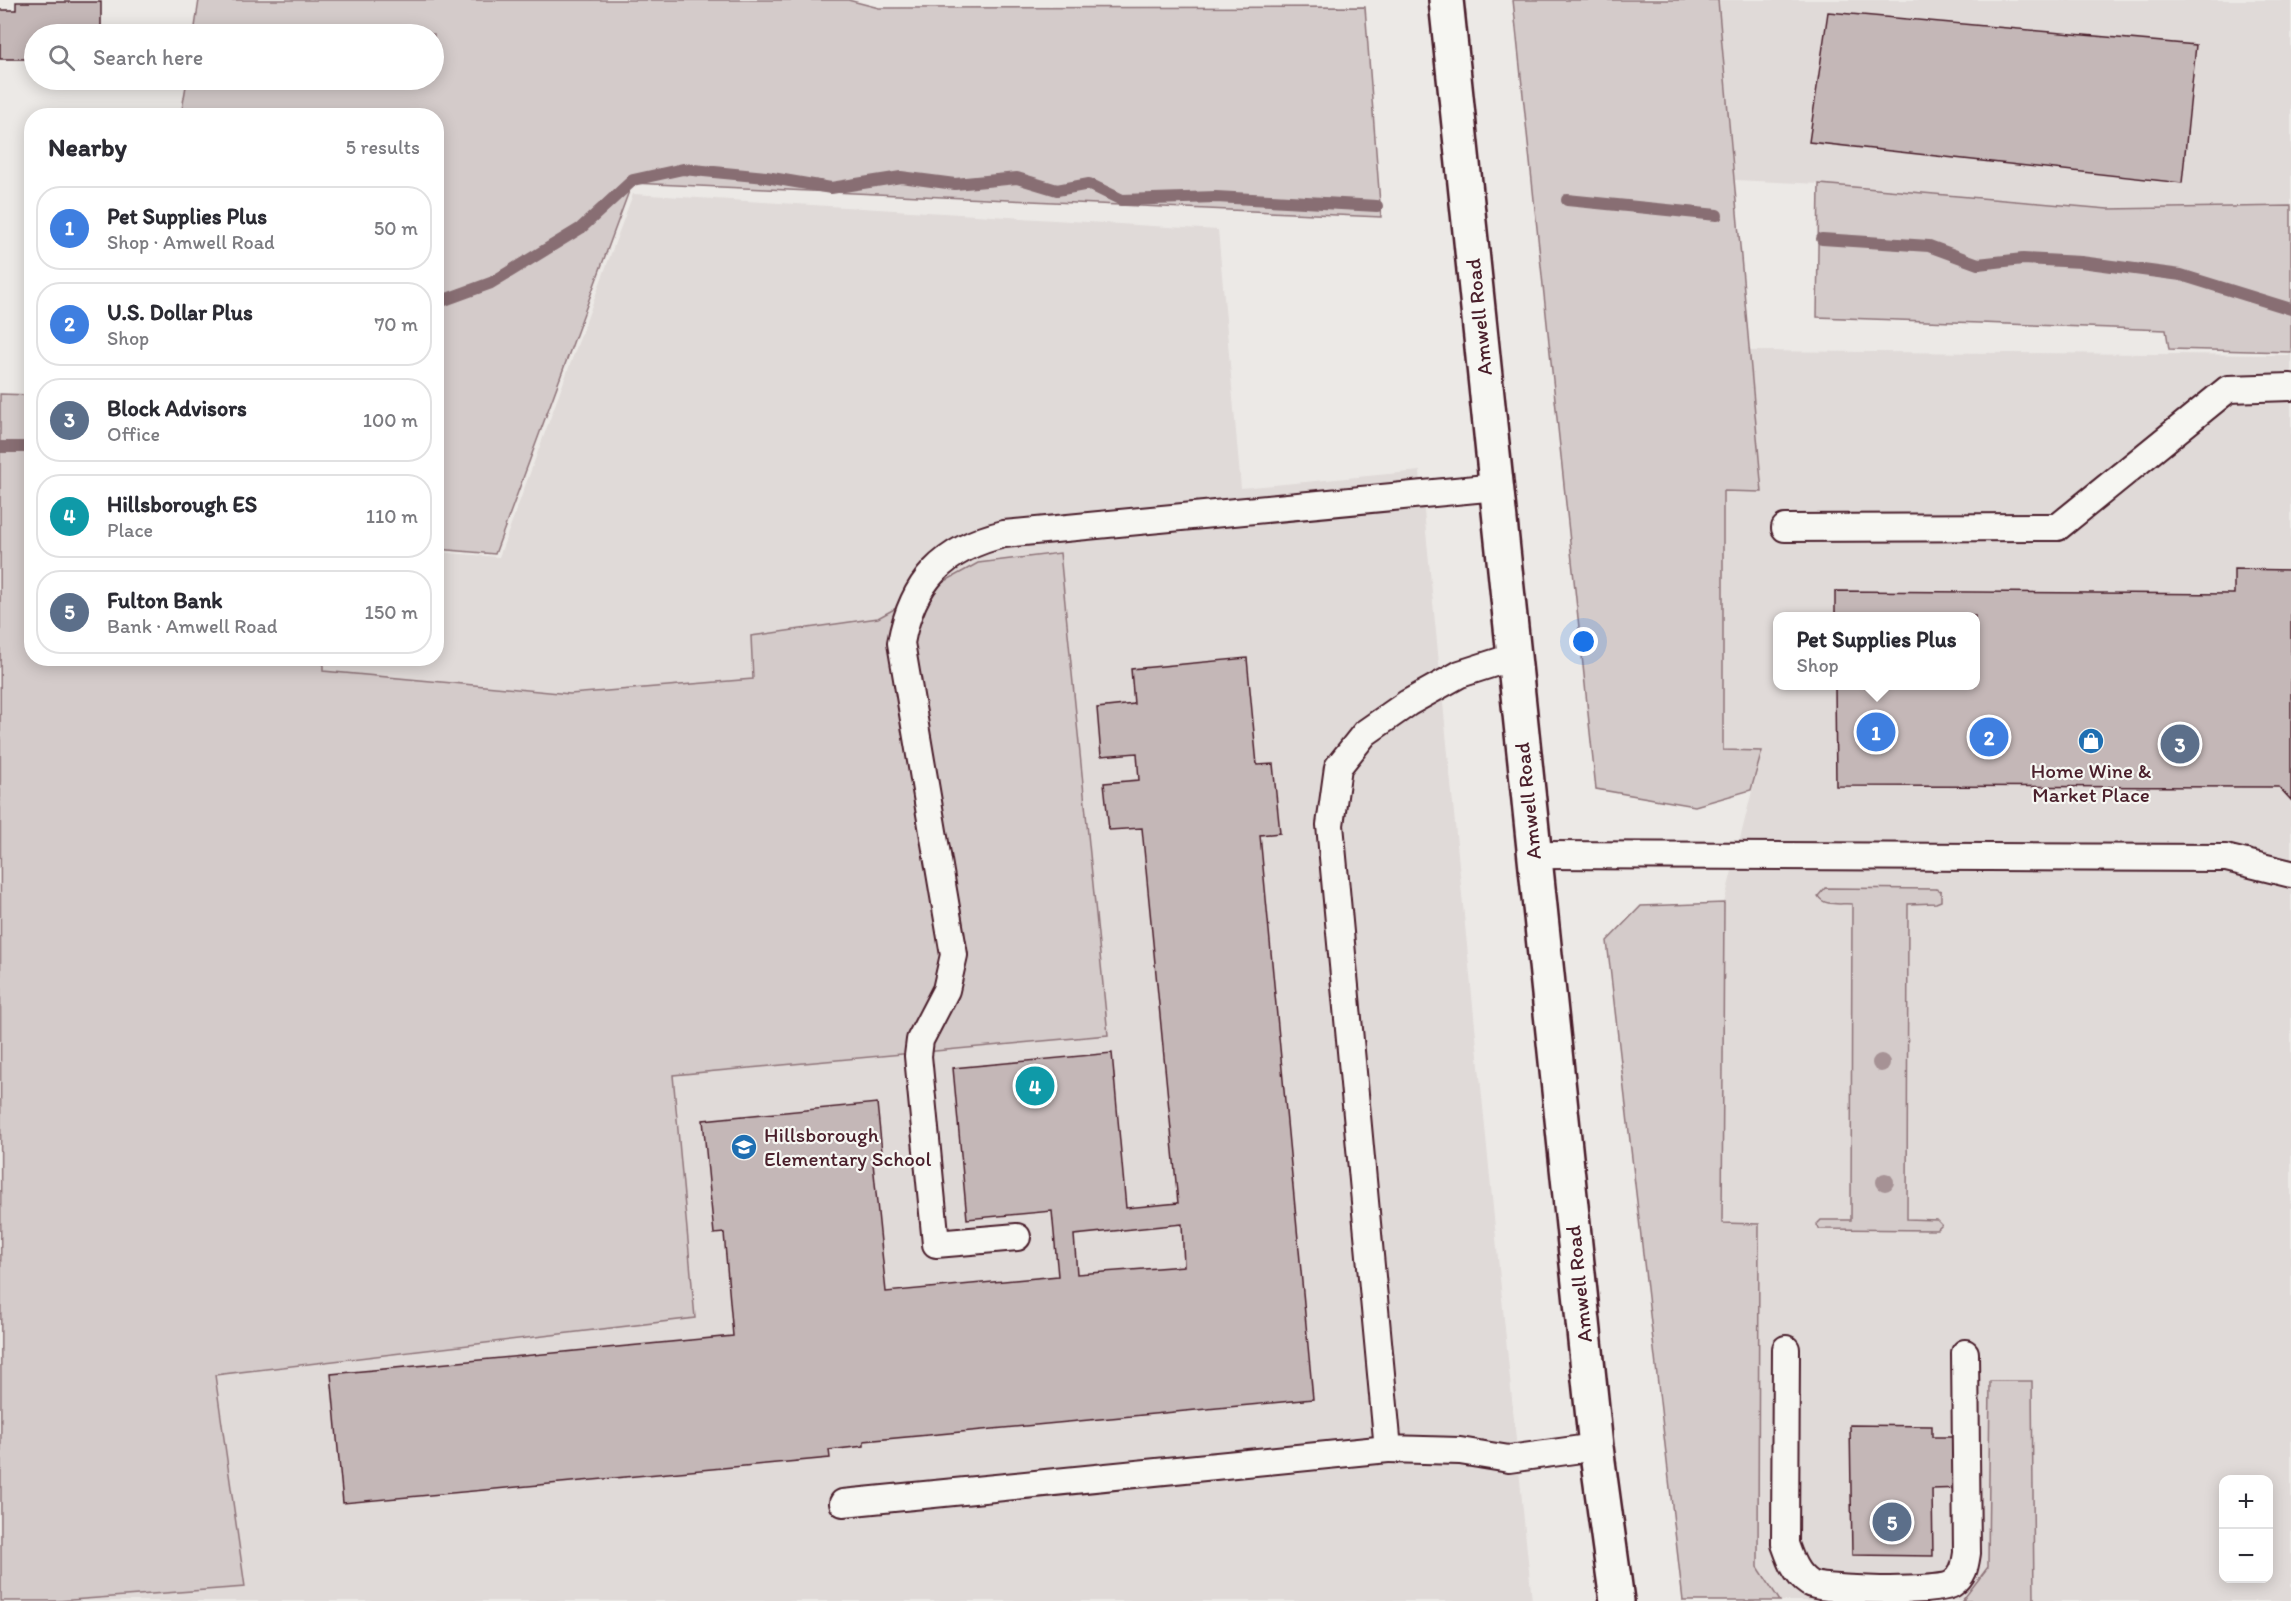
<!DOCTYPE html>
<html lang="en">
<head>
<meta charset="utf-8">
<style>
	body { margin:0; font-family:Itim,sans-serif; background:#f7f7f7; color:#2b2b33 }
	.controls { position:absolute; right:18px; bottom:18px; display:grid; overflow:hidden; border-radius:12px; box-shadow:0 3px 15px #0003 }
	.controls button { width:54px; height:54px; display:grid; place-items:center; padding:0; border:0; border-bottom:2px solid #e1e1e2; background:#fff; color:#2b2b33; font:30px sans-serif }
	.you { position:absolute; left:1584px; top:642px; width:21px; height:21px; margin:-15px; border:4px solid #fff; border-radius:50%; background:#1a73e8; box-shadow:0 0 0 9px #1a73e833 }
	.badge { display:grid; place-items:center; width:39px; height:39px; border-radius:50%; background:#7c3aed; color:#fff; font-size:20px; font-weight:700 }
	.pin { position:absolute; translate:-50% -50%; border:3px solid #fff; box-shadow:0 2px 6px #0006 }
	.popup { position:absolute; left:1773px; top:612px; width:207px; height:78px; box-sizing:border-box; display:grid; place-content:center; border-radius:12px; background:#fff; filter:drop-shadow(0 2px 4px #0005); font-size:20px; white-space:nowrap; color:#7c7c81 }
	.popup b { font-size:22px; color:#2b2b33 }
	.popup::after { content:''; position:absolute; left:50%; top:100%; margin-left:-12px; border:12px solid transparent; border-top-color:#fff }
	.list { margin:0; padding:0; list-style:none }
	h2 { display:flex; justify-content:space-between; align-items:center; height:78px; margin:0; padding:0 24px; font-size:26px }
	h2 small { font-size:20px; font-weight:400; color:#7c7c81 }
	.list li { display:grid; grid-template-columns:39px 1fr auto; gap:18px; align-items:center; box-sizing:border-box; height:84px; margin:0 12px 12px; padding:0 12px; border:2px solid #e1e1e2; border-radius:24px }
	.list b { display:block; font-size:22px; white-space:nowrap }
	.list p { margin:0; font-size:20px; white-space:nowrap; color:#7c7c81 }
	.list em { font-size:20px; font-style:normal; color:#7c7c81 }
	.icon { flex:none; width:33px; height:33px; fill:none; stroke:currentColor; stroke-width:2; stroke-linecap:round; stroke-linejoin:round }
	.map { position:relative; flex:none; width:2291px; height:1601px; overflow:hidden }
	.search { position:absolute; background:#fff; box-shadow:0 3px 15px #0003; left:24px; top:24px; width:420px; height:66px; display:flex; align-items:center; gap:15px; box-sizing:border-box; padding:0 21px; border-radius:33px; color:#7c7c81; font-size:22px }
	.panel { position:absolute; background:#fff; box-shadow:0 3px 15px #0003; left:24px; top:108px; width:420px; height:558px; border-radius:24px }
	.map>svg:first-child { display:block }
</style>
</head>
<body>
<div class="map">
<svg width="2291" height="1601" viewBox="0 0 2291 1601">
	<rect width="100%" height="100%" fill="#ece9e6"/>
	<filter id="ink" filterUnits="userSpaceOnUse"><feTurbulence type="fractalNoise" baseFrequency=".0167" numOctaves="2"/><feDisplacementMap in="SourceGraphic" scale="12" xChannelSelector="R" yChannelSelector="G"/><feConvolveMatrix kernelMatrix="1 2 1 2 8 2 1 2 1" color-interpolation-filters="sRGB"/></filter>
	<g filter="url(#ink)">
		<!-- built -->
		<g fill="#e0dad8" fill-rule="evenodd">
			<polygon points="1718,0 2291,0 2291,206 2108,209 1819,184 1735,180"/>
			<polygon points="633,194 1218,230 1241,488 1420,471 1532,1601 0,1601 0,544 32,658 436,658 437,552 499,557"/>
			<path d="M1750 351 2291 355V1601H2034L2032 1382 1990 1381 1988 1567 1962 1601H1780L1758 1567 1759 1224 1722 1223 1724 903 1762 751 1723 750V491H1762ZM1777 616H1975V686H1777ZM2224 1480H2268V1578H2224Z"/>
		</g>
		<!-- green -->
		<g fill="#d4cbca" stroke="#8f757a" stroke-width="1.5">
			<polygon points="199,0 848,0 879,8 1365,7 1381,217 632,183 495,554 437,549 436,116 181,115 187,80 434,80 434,34 194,34"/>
			<polygon points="1513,0 1718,0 1762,492 1723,491 1723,750 1762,751 1751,790 1695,806 1596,789"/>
			<polygon points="1819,184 2108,209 2291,206 2291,352 2169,349 2166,330 1817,317"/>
			<polygon points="0,394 31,395 32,658 323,659 323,671 570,694 753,679 751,636 878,618 978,563 1060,553 1108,1035 673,1075 695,1318 215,1375 245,1587 58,1601 1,1601"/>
			<path d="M1825 888 1936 889 1941 891V901L1936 903 1908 904 1907 1219 1937 1220 1942 1225 1937 1230 1820 1229 1816 1225 1821 1220H1851L1852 904C1841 903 1824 907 1818 896Z"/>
			<polygon points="1724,903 1722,1223 1759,1224 1758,1567 1780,1601 1683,1601 1607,941 1641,906"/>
			<polygon points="1990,1381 2032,1381 2034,1601 1962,1601 1988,1567"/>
		</g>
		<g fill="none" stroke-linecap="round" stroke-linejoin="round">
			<!-- stream -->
			<g stroke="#886e73" stroke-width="12">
				<polyline points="1567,200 1717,215"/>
				<polyline points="1822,239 1929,246 1978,264 2023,259 2081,262 2181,275 2291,309"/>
				<polyline points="436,303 491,283 581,228 633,180 683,169 766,177 831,188 901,177 955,184 1017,178 1057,190 1089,184 1122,200 1216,197 1377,206"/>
				<polyline points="0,447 32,447"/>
			</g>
		</g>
		<!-- building -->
		<g fill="#c4b7b7" stroke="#4a1f2b" stroke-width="1.5" fill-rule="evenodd">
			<polygon points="16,2 101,2 101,34 34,34 34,59 0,59 0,10 16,10"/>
			<polygon points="1828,12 2196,45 2182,183 1809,142"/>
			<polygon points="2234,569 2291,570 2291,800 2279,787 1836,786 1835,686 1975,686 1975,616 1835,616 1835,591 2234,594"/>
			<path d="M1247 658 1257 765 1273 764 1280 833 1260 835 1313 1399 864 1441V1446L829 1450 830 1458 343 1503 331 1374 733 1336 724 1233 714 1234 703 1120 877 1103 882 1152 872 1153 886 1292 1058 1276 1052 1211 967 1219 953 1068 1112 1053 1126 1208 1178 1203 1142 828 1109 830 1104 783 1139 780 1137 753 1101 756 1097 708 1134 704 1131 669ZM1182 1224 1184 1266 1077 1274 1074 1235Z"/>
			<polygon points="1850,1425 1932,1426 1932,1437 1964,1437 1964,1488 1932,1489 1933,1556 1852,1555"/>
		</g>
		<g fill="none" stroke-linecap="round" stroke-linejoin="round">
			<!-- service casing -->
			<g stroke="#4a1f2b" stroke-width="30">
				<g id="service">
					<polyline points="1785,528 2058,527 2228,389 2291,387"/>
					<polyline points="1513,657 1460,674 1408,703 1365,733 1338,767 1330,825 1388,1449 1460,1451 1509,1459 1596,1447"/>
					<polyline points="1533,855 2226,858 2291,874"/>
					<path d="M1017 1237 936 1244 918 1056 920 1040 946 990 954 955 901 643C912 582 944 548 1004 534L1497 487"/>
					<path d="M1786 1349 1785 1544C1790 1558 1795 1574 1809 1583 1823 1591 1938 1593 1952 1584 1964 1576 1965 1566 1967 1553L1965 1353"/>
					<polyline points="843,1503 1388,1449"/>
				</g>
			</g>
			<!-- secondary casing -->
			<g stroke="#4a1f2b" stroke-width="38">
				<polyline id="secondary" points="1446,0 1596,1447 1617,1601"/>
			</g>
			<!-- service -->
			<use href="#service" stroke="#f6f6f2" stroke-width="26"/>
			<!-- secondary -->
			<use href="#secondary" stroke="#f6f6f2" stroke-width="33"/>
		</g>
		<!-- trees -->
		<g fill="#a69295">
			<circle cx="1881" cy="1063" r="9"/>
			<circle cx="1885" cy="1182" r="9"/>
		</g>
	</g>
	<!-- icons -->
	<defs>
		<g id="shop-disc" transform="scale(1.35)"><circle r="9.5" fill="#1f6fb2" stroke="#f6f6f2"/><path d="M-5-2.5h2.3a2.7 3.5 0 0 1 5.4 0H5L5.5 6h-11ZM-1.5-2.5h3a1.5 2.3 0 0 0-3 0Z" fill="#fff"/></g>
		<g id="school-disc" transform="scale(1.35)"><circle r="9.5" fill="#1f6fb2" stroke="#f6f6f2"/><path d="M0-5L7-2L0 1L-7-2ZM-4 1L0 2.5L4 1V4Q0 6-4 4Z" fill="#fff"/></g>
	</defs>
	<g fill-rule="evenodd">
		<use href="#shop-disc" x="2091" y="741"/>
		<use href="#school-disc" x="744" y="1147"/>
	</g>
	<g text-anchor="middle" stroke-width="4.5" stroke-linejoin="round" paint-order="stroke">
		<!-- street labels -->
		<g font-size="21" fill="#4a1f2b" stroke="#f6f6f2">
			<text transform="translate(1479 317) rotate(-96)" y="7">Amwell Road</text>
			<text transform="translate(1528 801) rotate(-96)" y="7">Amwell Road</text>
			<text transform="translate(1579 1284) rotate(-96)" y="7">Amwell Road</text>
		</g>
		<!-- poi labels -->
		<g font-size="21" fill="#4a1f2b" stroke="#f6f6f2">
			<text x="2091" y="778">Home Wine &amp;<tspan x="2091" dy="24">Market Place</tspan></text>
			<text x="764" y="1142" text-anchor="start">Hillsborough<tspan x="764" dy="24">Elementary School</tspan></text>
		</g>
	</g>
</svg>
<div class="controls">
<button>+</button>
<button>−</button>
</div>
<div class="you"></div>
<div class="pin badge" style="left:1876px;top:732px;background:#3f7fe0">1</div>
<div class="popup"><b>Pet Supplies Plus</b>Shop</div>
<div class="pin badge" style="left:1989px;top:737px;background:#3f7fe0">2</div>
<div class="pin badge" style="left:2180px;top:744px;background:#5c6f8a">3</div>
<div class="pin badge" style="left:1035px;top:1086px;background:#0f9aa8">4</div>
<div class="pin badge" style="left:1892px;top:1522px;background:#5c6f8a">5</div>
<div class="search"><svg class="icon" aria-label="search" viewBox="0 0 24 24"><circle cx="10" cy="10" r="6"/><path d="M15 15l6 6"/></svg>Search here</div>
<section class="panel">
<h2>Nearby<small>5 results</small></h2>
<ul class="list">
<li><span class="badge" style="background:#3f7fe0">1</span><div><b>Pet Supplies Plus</b><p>Shop · Amwell Road</p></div><em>50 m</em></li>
<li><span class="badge" style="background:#3f7fe0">2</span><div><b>U.S. Dollar Plus</b><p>Shop</p></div><em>70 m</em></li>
<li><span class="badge" style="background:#5c6f8a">3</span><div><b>Block Advisors</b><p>Office</p></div><em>100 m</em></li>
<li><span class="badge" style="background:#0f9aa8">4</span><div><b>Hillsborough ES</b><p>Place</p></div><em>110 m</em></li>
<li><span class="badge" style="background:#5c6f8a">5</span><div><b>Fulton Bank</b><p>Bank · Amwell Road</p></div><em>150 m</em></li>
</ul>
</section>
</div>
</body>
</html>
